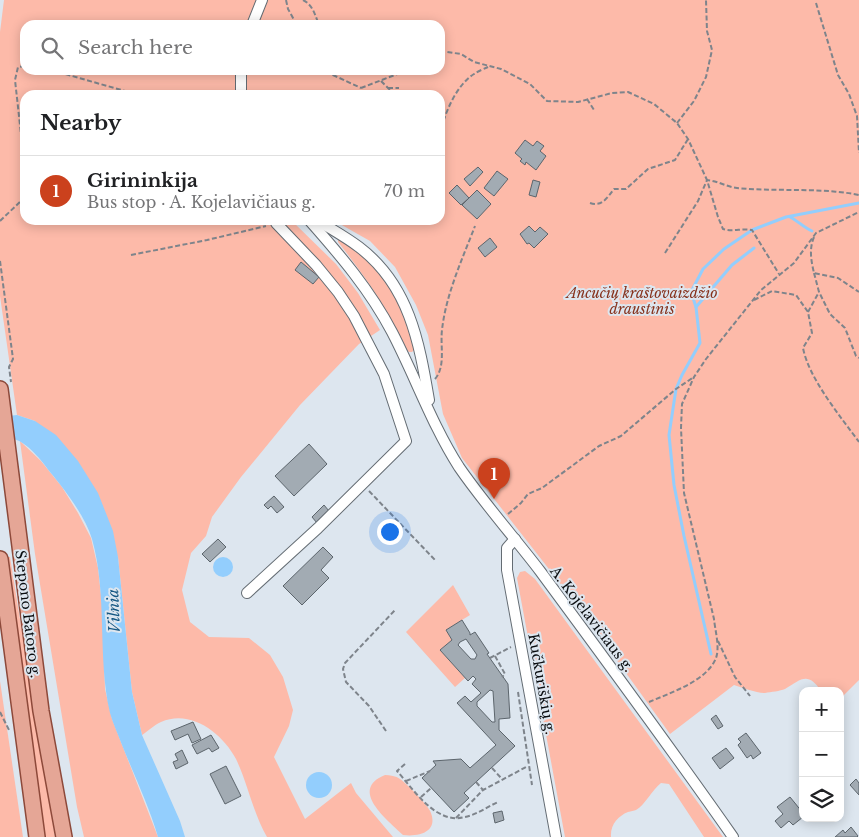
<!DOCTYPE html>
<html lang="en">
<head>
<meta charset="utf-8">
<style>
	body { margin:0; font-family:"Libre Baskerville",serif; background:#f6f6f6; color:#202124 }
	.controls { position:absolute; right:15px; bottom:15px; display:grid; overflow:hidden; border-radius:10px; box-shadow:0 2px 12px #0003 }
	.controls button { width:45px; height:45px; display:grid; place-items:center; padding:0; border:0; border-bottom:1px solid #e0e0e0; background:#fff; color:#202124; font:25px sans-serif }
	.you { position:absolute; left:389px; top:531px; width:18px; height:18px; margin:-12px; border:4px solid #fff; border-radius:50%; background:#1a73e8; box-shadow:0 0 0 8px #1a73e833 }
	.badge { display:grid; place-items:center; width:32px; height:32px; border-radius:50%; background:#cb411d; color:#fff; font-size:16px; font-weight:700 }
	.pin { position:absolute; translate:-50% -41px; filter:drop-shadow(0 1px 2px #0008) }
	.pin::after { content:''; position:absolute; top:26px; width:18px; height:15px; background:inherit; clip-path:polygon(0 0,100% 0,50% 100%) }
	.list { margin:0; padding:0; list-style:none }
	h2 { display:flex; justify-content:space-between; align-items:center; height:65px; margin:0; padding:0 20px; font-size:21px }
	h2 small { font-size:16px; font-weight:400; color:#757577 }
	.list li { display:grid; grid-template-columns:32px 1fr auto; gap:15px; align-items:center; box-sizing:border-box; height:70px; padding:0 20px; border-top:1px solid #e0e0e0 }
	.list b { display:block; font-size:19px; white-space:nowrap }
	.list p { margin:0; font-size:16px; white-space:nowrap; color:#757577 }
	.list em { font-size:16px; font-style:normal; color:#757577 }
	.icon { flex:none; width:28px; height:28px; fill:none; stroke:currentColor; stroke-width:2; stroke-linecap:round; stroke-linejoin:round }
	.map { position:relative; flex:none; width:859px; height:837px; overflow:hidden }
	.search { position:absolute; background:#fff; box-shadow:0 2px 12px #0003; left:20px; top:20px; width:425px; height:55px; display:flex; align-items:center; gap:12px; box-sizing:border-box; padding:0 18px; border-radius:15px; color:#757577; font-size:19px }
	.panel { position:absolute; background:#fff; box-shadow:0 2px 12px #0003; left:20px; top:90px; width:425px; height:135px; border-radius:15px }
	.map>svg:first-child { display:block }
</style>
</head>
<body>
<div class="map">
<svg width="859" height="837" viewBox="0 0 859 837">
	<rect width="100%" height="100%" fill="#dde6ef"/>
	<!-- green -->
	<g fill="#fdbaa9" fill-rule="evenodd">
		<path d="M4 0H859V680L840 699V691H821C808 671 801 679 785 689 780 691 771 692 765 693 756 693 744 688 734 685L670 734 574 601 462 458 443 414 428 335 416 305 395 267 370 241 333 220H440V95H25V220H291L336 264 358 293 380 330 359 344 300 405 241 477 212 517 206 536 191 553 182 590 190 622 209 637 249 638 270 655 283 677 293 710 289 726 274 757 305 819 351 783 356 793 393 837H267C253 813 248 784 236 759 222 733 191 709 161 722 154 725 148 731 142 735L132 692 118 557 35 421 17 415 0 296V32ZM25 25H440V70H25Z"/>
		<path d="M341 239C382 270 404 299 414 350L412 352H409L407 350C389 311 365 276 338 242V240Z"/>
		<polygon points="20,441 41,461 62,487 78,513 91,538 98,568 102,604 105,689 112,719 158,837 84,837 77,807 35,554"/>
		<polygon points="8,557 10,557 55,837 43,837"/>
		<path d="M525 571 535 579 723 837H704L669 784 661 783C652 790 645 805 636 810 634 811 631 811 628 812 618 816 610 825 611 837H565L517 578 520 572Z"/>
		<polygon points="453,585 470,615 446,630 452,640 440,650 465,678 455,687 406,632"/>
		<polygon points="0,681 23,837 0,837"/>
		<path d="M385 775C390 775 396 776 400 779 407 784 428 805 431 813 438 832 419 837 403 835 388 820 348 790 385 775Z"/>
	</g>
	<!-- water -->
	<g fill="#93cefd">
		<path d="M17 415 35 421 56 435 78 461 98 493 113 531 118 557 132 692 142 735 180 821 185 837H158C149 806 134 775 122 745 118 734 113 724 110 713 97 656 108 596 92 539 85 516 65 490 50 472 41 460 28 443 14 439L0 417Z"/>
		<circle cx="223" cy="567" r="10"/>
		<circle cx="319" cy="785" r="13"/>
	</g>
	<g fill="none" stroke-linecap="round" stroke-linejoin="round">
		<!-- stream -->
		<g stroke="#93cefd" stroke-width="3">
			<path d="M790 217C798 221 803 227 812 231"/>
			<polyline points="696,307 732,265 754,248"/>
			<polyline points="711,654 684,536 674,485 669,435 676,389 682,375 700,343 696,307 691,292 703,269 724,249 752,230 786,217 859,203"/>
		</g>
	</g>
	<!-- building -->
	<g fill="#a2abb3" stroke="#5c656c" fill-rule="evenodd">
		<polygon points="525,140 533,146 537,141 544,146 540,151 546,156 536,170 526,162 525,165 520,161 522,159 515,153"/>
		<polygon points="478,167 483,172 470,186 464,179"/>
		<polygon points="497,171 508,179 494,196 484,188"/>
		<polygon points="533,180 540,182 536,197 529,195"/>
		<polygon points="457,185 469,198 461,205 449,193"/>
		<polygon points="477,190 491,204 477,219 462,205"/>
		<polygon points="529,226 535,232 540,227 548,234 534,248 529,243 527,244 520,234"/>
		<polygon points="490,238 497,247 485,257 478,248"/>
		<polygon points="301,262 319,277 313,284 295,270"/>
		<polygon points="309,444 327,464 294,496 275,476"/>
		<polygon points="274,496 284,507 277,513 271,506 268,509 264,505"/>
		<polygon points="324,505 329,511 317,523 312,517"/>
		<polygon points="218,539 226,547 210,562 202,554"/>
		<polygon points="323,547 333,557 321,570 329,578 302,605 283,586"/>
		<path d="M462 620 470 633V635L475 632 489 653 487 654 508 684 510 718 499 719V730L515 746 464 793 469 798 454 812 422 778 436 765 433 761 461 759 470 768 496 745 457 703 465 696 471 702 481 693 472 684 476 679 473 676 468 681 440 650 452 640 446 630ZM466 639 477 655 475 659H471L458 645 460 642ZM490 690 493 691 495 722H492L477 706V702Z"/>
		<polygon points="716,715 723,726 718,729 711,719"/>
		<polygon points="193,722 201,739 192,743 188,734 175,740 171,731"/>
		<polygon points="746,733 761,753 753,759 751,755 747,758 738,745 741,742 738,739"/>
		<polygon points="211,735 219,748 212,752 209,748 197,754 192,745"/>
		<polygon points="726,748 734,758 720,769 712,758"/>
		<polygon points="182,750 188,763 176,769 173,762 178,760 175,754"/>
		<polygon points="226,766 241,796 225,804 210,774"/>
		<polygon points="856,779 859,783 859,795 850,785"/>
		<polygon points="790,797 803,813 803,817 793,825 789,821 781,828 775,821 783,814 777,807"/>
		<polygon points="502,811 504,820 495,823 493,813"/>
		<polygon points="851,827 858,836 857,837 835,837 843,830 845,833"/>
	</g>
	<g fill="none" stroke-linecap="round" stroke-linejoin="round">
		<!-- street casing -->
		<g stroke="#646c73" stroke-width="12">
			<g id="street">
				<polyline points="252,25 262,0"/>
				<polyline points="241,95 241,70"/>
				<path d="M309 220C340 255 370 290 392 332 415 376 432 425 459 467 483 502 514 537 540 571 605 659 670 747 733 837"/>
				<path d="M317 220C331 229 346 237 359 247 409 285 419 341 429 400"/>
				<polyline points="515,539 507,548 507,570 556,837"/>
				<polyline points="247,593 318,528 406,441 384,374 354,316 338,292 316,265 276,223 280,220"/>
			</g>
		</g>
		<!-- primary casing -->
		<g stroke="#8d493a" stroke-width="18">
			<g id="primary">
				<polyline points="0,389 41,711 64,837"/>
				<polyline points="0,559 37,837"/>
			</g>
		</g>
		<!-- path -->
		<g stroke="#7e848b" stroke-width="2" stroke-dasharray="5 2.5" stroke-linecap="butt">
			<polyline points="286,0 288,9 297,25"/>
			<path d="M303 0C313 5 315 15 319 25"/>
			<polyline points="816,3 838,75 849,94 857,116 859,153"/>
			<path d="M440 51 461 54 474 62 501 69 530 84 547 101 578 102 612 93 628 92 654 104 677 123 688 139 707 180 718 217 723 229C733 232 742 228 752 230L779 274"/>
			<polyline points="25,66 18,67 15,80 25,170"/>
			<polyline points="51,70 139,95"/>
			<polyline points="327,70 333,75 361,88"/>
			<polyline points="381,81 395,95"/>
			<polyline points="388,88 399,88"/>
			<polyline points="358,95 361,88 400,73 403,70"/>
			<polyline points="587,99 594,110"/>
			<polyline points="677,123 694,101 706,77 712,50 707,31 706,0"/>
			<path d="M440 126H442C447 108 458 84 474 74 478 71 484 69 488 67"/>
			<path d="M590 203C602 207 607 198 614 189H626L648 169 675 160 688 139"/>
			<polyline points="360,220 360,222"/>
			<polyline points="0,221 24,198 25,193"/>
			<path d="M814 237C809 249 811 260 814 273L838 278 859 292"/>
			<path d="M665 253 698 201 707 180C718 181 727 187 737 188 778 192 819 187 859 195"/>
			<polyline points="131,255 207,240 266,226"/>
			<polyline points="0,261 13,359 9,367 11,382"/>
			<polyline points="814,273 819,292 830,314 845,328 856,356 859,358"/>
			<path d="M754 300 772 291 796 295 808 312 812 333 803 348C809 379 841 417 859 442"/>
			<polyline points="808,312 819,292"/>
			<path d="M435 379C446 366 440 346 442 330 446 294 462 260 475 226"/>
			<polyline points="369,491 435,560"/>
			<polyline points="508,514 521,503 528,494 542,488 599,446 621,436 676,389 694,377"/>
			<polyline points="718,641 735,677 750,696"/>
			<polyline points="495,656 505,674 502,677"/>
			<polyline points="490,658 511,647"/>
			<polyline points="518,692 532,785"/>
			<path d="M649 702C670 693 707 681 716 658 720 647 715 630 714 619L684 493 681 428 682 404 694 377 706 359 761 290 794 263 816 233 859 212"/>
			<polyline points="0,712 10,732"/>
			<polyline points="386,731 369,706 346,682 343,669 345,663 396,609"/>
			<path d="M405 764 397 771C414 790 436 825 465 817 476 815 487 807 498 802"/>
			<polyline points="492,768 502,779"/>
			<polyline points="406,781 430,771"/>
			<polyline points="476,782 483,790"/>
			<polyline points="421,797 431,788"/>
			<polyline points="456,818 483,790 528,766"/>
		</g>
		<!-- street -->
		<use href="#street" stroke="#fff" stroke-width="10"/>
		<!-- primary -->
		<use href="#primary" stroke="#e5a696" stroke-width="15"/>
	</g>
	<g text-anchor="middle" stroke-width="4" stroke-linejoin="round" paint-order="stroke">
		<!-- park labels -->
		<g font-size="14" font-style="italic" fill="#87331e" stroke="#dde6ef">
			<text x="642" y="298">Ancučių kraštovaizdžio<tspan x="642" dy="16">draustinis</tspan></text>
		</g>
		<!-- street labels -->
		<g font-size="14" fill="#0a0d10" stroke="#dde6ef">
			<text transform="translate(28 614) rotate(83)" y="5">Stepono Batoro g.</text>
			<text transform="translate(592 619) rotate(53)" y="5">A. Kojelavičiaus g.</text>
			<text transform="translate(542 684) rotate(80)" y="5">Kučkuriškių g.</text>
		</g>
		<!-- water labels -->
		<g font-size="15" font-style="italic" fill="#155783" stroke="#dde6ef">
			<text transform="translate(114 611) rotate(-92)" y="5">Vilnia</text>
		</g>
	</g>
</svg>
<div class="controls">
<button>+</button>
<button>−</button>
<button><svg class="icon" aria-label="layers" viewBox="0 0 24 24"><path d="M12 4l9 5-9 5-9-5zM3 14l9 5 9-5"/></svg></button>
</div>
<div class="you"></div>
<div class="pin badge" style="left:494px;top:499px">1</div>
<div class="search"><svg class="icon" aria-label="search" viewBox="0 0 24 24"><circle cx="10" cy="10" r="6"/><path d="M15 15l6 6"/></svg>Search here</div>
<section class="panel">
<h2>Nearby<small></small></h2>
<ul class="list">
<li><span class="badge">1</span><div><b>Girininkija</b><p>Bus stop · A. Kojelavičiaus g.</p></div><em>70 m</em></li>
</ul>
</section>
</div>
</body>
</html>
